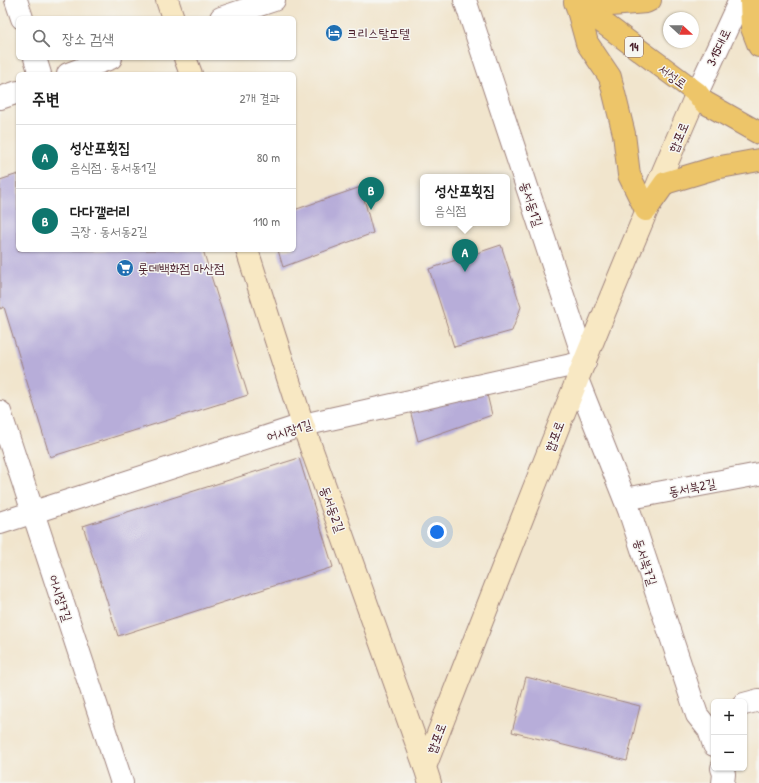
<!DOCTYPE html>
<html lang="ko">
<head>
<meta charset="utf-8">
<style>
	body { margin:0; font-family:"Patrick Hand","Poor Story",sans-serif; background:#f6f6f6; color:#222 }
	.controls { position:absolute; right:12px; bottom:12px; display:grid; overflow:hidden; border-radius:6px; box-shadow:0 1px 3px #0004 }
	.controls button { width:36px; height:36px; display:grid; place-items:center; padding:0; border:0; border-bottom:1px solid #e0e0e0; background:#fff; color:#222; font:20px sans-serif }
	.compass { position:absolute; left:663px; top:12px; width:36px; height:36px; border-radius:50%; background:#fff; box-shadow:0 1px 3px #0004; rotate:111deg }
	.you { position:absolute; left:437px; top:532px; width:14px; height:14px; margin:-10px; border:3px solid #fff; border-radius:50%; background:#1a73e8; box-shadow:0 0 0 6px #1a73e833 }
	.badge { display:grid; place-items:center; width:26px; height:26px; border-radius:50%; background:#0f766e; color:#fff; font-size:13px; font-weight:700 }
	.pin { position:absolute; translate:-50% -33px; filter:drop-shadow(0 1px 2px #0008) }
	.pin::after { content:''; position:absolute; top:21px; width:14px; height:12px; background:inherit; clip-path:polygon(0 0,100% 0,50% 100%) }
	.popup { position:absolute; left:420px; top:174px; width:90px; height:52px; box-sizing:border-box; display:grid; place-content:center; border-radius:6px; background:#fff; filter:drop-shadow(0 1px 3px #0005); font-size:13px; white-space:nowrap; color:#767676 }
	.popup b { font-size:15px; color:#222 }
	.popup::after { content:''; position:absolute; left:50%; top:100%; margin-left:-8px; border:8px solid transparent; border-top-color:#fff }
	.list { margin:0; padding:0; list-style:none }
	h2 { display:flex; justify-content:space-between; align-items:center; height:52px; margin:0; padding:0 16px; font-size:17px }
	h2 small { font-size:13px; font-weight:400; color:#767676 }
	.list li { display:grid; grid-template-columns:26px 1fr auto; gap:12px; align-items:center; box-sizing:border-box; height:64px; padding:0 16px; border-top:1px solid #e0e0e0 }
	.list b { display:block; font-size:15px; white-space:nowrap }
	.list p { margin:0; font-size:13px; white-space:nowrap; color:#767676 }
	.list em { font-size:13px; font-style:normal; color:#767676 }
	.icon { flex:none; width:22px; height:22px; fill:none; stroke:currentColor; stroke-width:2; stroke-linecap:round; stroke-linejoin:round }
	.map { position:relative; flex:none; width:759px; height:783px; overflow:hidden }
	.search { position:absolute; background:#fff; box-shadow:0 1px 3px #0004; left:16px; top:16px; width:280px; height:44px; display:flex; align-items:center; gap:10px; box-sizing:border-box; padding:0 14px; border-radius:6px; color:#767676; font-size:15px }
	.panel { position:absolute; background:#fff; box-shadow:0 1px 3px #0004; left:16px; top:72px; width:280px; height:180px; border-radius:6px }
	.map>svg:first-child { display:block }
</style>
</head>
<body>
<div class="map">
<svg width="759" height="783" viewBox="0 0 759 783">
	<rect width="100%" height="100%" fill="#f6f6f2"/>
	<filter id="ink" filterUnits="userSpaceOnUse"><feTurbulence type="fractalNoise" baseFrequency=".025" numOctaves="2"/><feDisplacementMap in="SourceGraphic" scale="8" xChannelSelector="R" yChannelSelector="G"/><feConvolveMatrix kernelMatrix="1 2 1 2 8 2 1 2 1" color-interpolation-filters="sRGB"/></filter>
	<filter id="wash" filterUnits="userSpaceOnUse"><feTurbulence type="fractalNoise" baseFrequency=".012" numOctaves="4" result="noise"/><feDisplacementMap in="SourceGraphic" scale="16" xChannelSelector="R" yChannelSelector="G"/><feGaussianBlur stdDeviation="0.9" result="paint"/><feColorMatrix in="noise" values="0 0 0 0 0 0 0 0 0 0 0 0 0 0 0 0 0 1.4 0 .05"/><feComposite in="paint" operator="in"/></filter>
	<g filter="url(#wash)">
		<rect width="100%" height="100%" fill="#f1e5cd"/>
		<g id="blocks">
			<!-- building -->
			<g fill="#b7add9">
				<polygon points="18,174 18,250 203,250 248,395 50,457 4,307 0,309 0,180"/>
				<polygon points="361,187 373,233 283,267 278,250 294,250 294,210"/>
				<polygon points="501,245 521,307 512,331 454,347 429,269"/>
				<polygon points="485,386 492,415 418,441 410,410"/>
				<polygon points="299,458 333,567 118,636 83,526"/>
				<polygon points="526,677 640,706 627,761 512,732"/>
			</g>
		</g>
	</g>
	<g filter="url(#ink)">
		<use href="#blocks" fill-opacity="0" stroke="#9e827c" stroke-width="1"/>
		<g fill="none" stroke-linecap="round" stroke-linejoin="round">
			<!-- minor casing -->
			<g stroke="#9e827c" stroke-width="24">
				<g id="minor">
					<polyline points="16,0 22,18"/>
					<polyline points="221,18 274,0"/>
					<polyline points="35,58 40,74"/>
					<polyline points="68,74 111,58"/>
					<polyline points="697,93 740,0"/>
					<polyline points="0,98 18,92"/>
					<polyline points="577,379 629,510 697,715 709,730 714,745"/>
					<polyline points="0,412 122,783"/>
					<polyline points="625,499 759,474"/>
					<polyline points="0,523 303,425 585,362 465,0"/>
					<polyline points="744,704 759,700"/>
					<polyline points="722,768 724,774 723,783"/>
				</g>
			</g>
			<!-- secondary casing -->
			<g stroke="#9e827c" stroke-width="24">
				<g id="secondary">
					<polyline points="167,0 173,18"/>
					<polyline points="185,58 191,74"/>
					<polyline points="247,250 303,425 425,767"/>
					<path d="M430 783 425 767C513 541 600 315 697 93"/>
				</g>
			</g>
			<!-- primary casing -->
			<g stroke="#9e827c" stroke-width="24">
				<g id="primary">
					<polyline points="650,0 646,2 611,5 576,3 587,43 610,77 624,134 629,175 646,210 665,183 715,168 759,160"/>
					<polyline points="751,0 752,28 759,46"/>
					<polyline points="575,2 697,93 704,102 759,133"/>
				</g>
			</g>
			<!-- minor -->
			<use href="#minor" stroke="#fff" stroke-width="22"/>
			<!-- secondary -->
			<use href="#secondary" stroke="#f8e8c3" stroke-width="22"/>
			<!-- primary -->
			<use href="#primary" stroke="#edc569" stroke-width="22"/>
		</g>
	</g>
	<!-- icons -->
	<defs>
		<g id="hotel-disc" transform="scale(0.9)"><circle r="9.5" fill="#1f6fb2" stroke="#f6f6f2"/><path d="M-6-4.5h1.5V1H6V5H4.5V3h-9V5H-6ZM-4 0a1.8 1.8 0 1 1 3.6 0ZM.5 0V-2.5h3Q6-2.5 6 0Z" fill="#fff"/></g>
		<g id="supermarket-disc" transform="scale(0.9)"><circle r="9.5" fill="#1f6fb2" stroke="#f6f6f2"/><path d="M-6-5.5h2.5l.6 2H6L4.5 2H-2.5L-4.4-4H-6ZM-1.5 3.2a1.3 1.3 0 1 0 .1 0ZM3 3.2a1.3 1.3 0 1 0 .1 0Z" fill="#fff"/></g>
	</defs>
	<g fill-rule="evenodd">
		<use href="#hotel-disc" x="334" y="33"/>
		<use href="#supermarket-disc" x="125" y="268"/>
	</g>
	<g text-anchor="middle" stroke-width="3" stroke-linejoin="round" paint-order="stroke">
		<!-- shield labels -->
		<rect fill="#f6f6f2" stroke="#7e6067" stroke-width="1" x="625" y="37" width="18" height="20" rx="3"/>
		<g font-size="12" font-weight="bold" fill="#4a1f2b">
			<text x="634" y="51">14</text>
		</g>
		<!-- poi labels -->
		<g font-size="13" fill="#4a1f2b" stroke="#f6f6f2" text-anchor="start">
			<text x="347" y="38">크리스탈모텔</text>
			<text x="138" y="273">롯데백화점 마산점</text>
		</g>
		<!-- street labels -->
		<g font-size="13" fill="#4a1f2b" stroke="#f6f6f2">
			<text transform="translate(718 47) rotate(-65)" y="5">3·15대로</text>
			<text transform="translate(673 76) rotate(36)" y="5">서성로</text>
			<text transform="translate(678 137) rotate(-67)" y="5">합포로</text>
			<text transform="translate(532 204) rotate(72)" y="5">동서동1길</text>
			<text transform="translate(289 430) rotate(-17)" y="5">어시장1길</text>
			<text transform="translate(554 436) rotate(-69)" y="5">합포로</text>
			<text transform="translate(692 487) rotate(-11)" y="5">동서북2길</text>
			<text transform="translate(333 509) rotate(70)" y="5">동서동2길</text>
			<text transform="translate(646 562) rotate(72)" y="5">동서북7길</text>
			<text transform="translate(61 598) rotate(72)" y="5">어시장7길</text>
			<text transform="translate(436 738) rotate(-69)" y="5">합포로</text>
		</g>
	</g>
</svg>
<div class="controls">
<button>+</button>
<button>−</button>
</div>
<svg class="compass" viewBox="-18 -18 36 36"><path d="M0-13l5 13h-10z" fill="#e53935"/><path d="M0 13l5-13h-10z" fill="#767676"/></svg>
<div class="you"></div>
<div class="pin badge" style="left:465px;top:272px">A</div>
<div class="popup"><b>성산포횟집</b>음식점</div>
<div class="pin badge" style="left:371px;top:210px">B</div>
<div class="search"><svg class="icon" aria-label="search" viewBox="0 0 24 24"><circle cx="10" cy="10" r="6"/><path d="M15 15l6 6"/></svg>장소 검색</div>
<section class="panel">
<h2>주변<small>2개 결과</small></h2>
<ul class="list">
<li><span class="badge">A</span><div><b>성산포횟집</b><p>음식점 · 동서동1길</p></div><em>80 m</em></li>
<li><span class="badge">B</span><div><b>다다갤러리</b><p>극장 · 동서동2길</p></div><em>110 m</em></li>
</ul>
</section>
</div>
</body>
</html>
